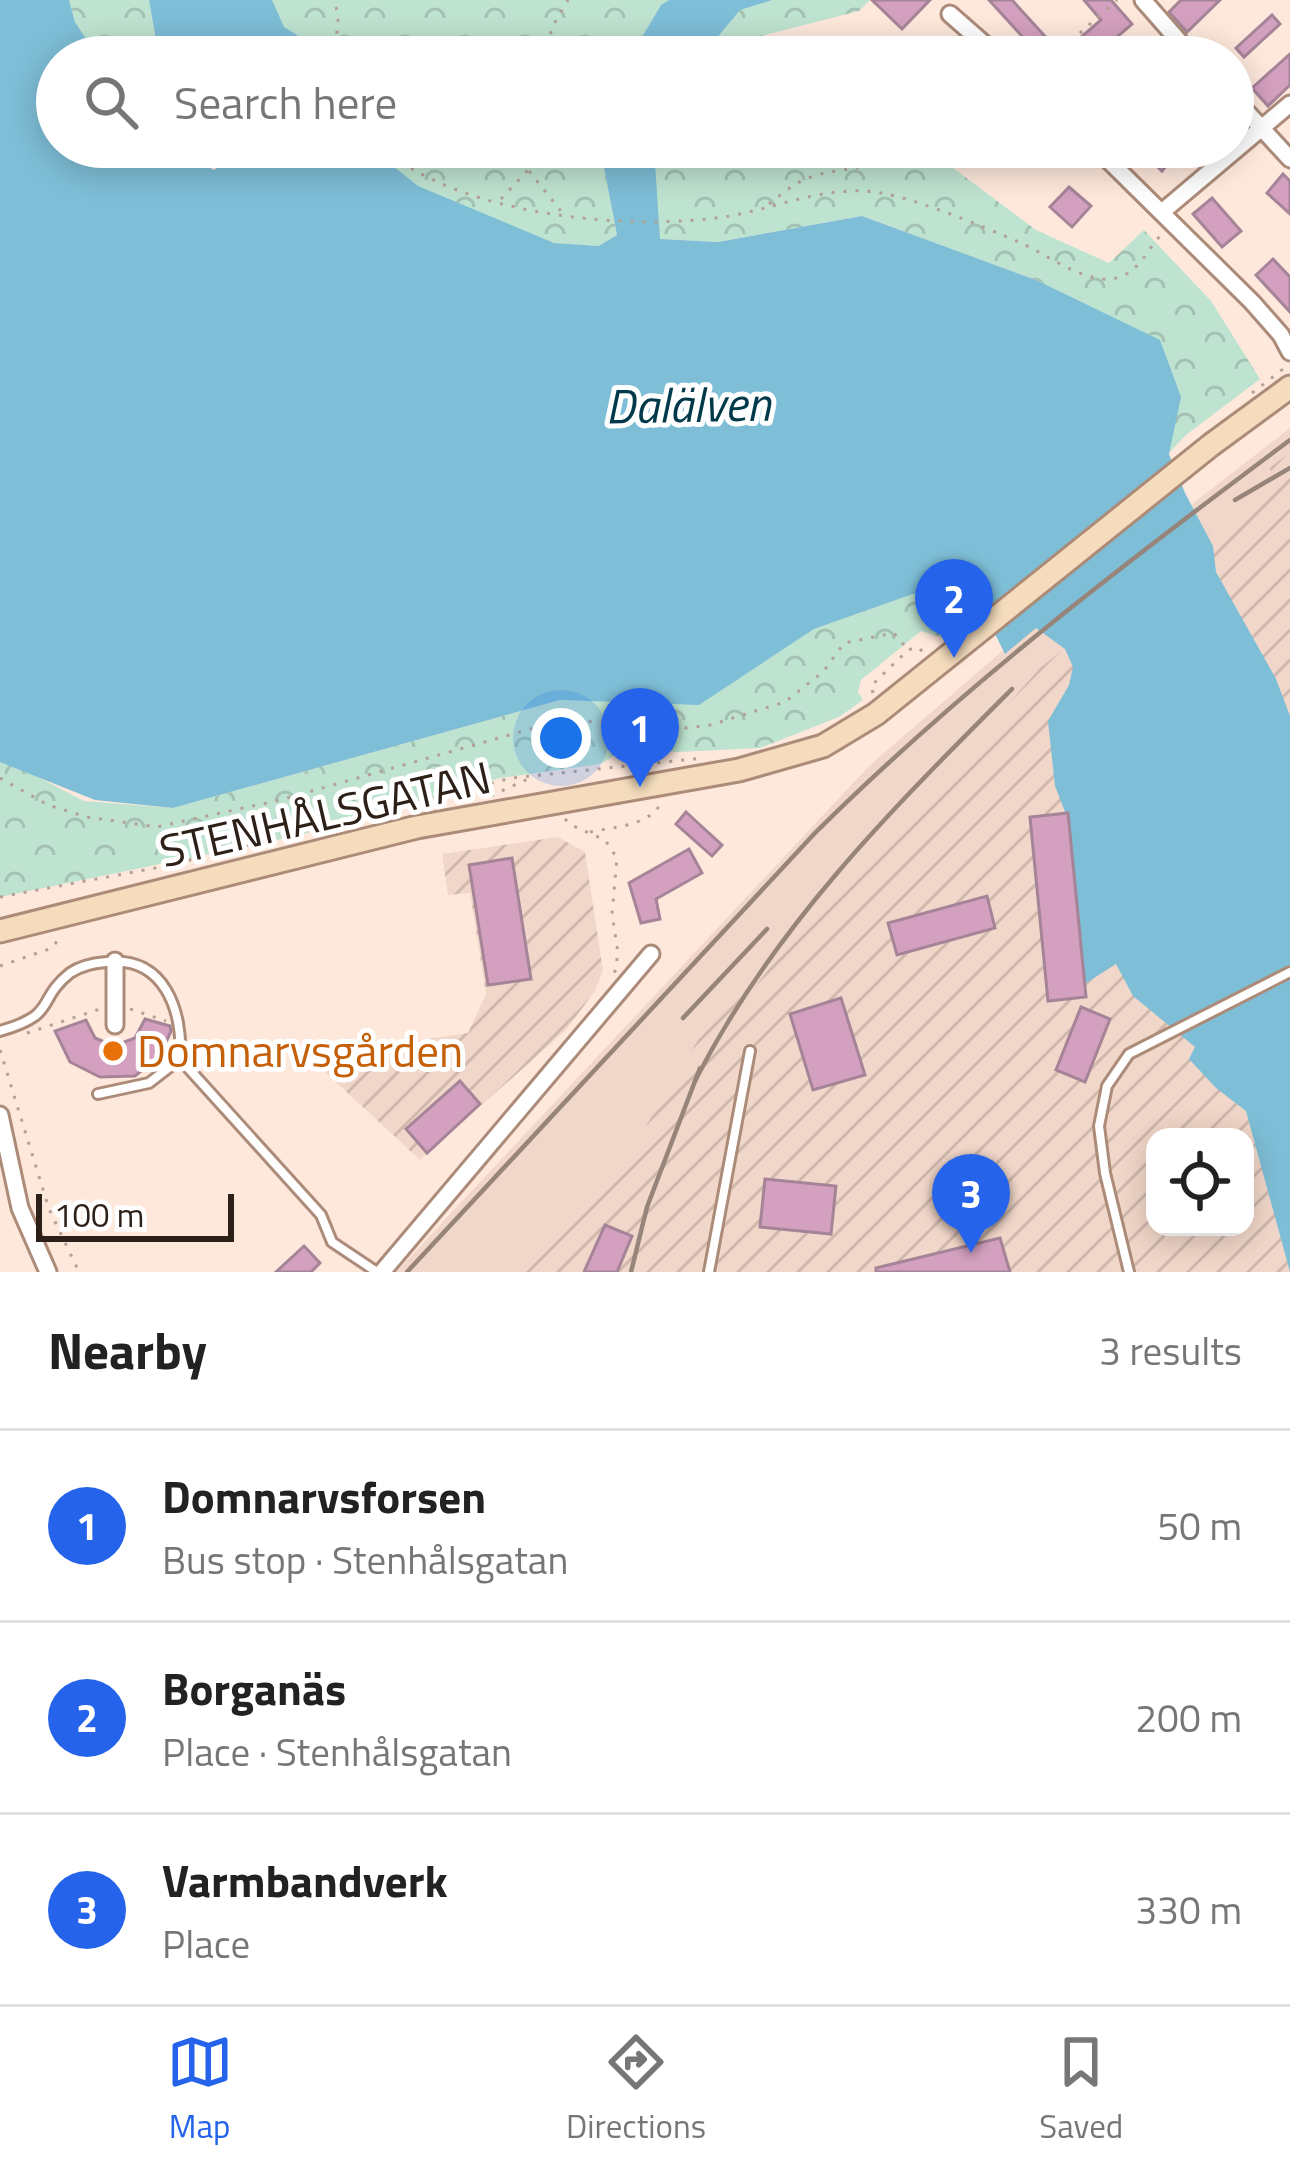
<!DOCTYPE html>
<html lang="en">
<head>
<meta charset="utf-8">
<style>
	body { margin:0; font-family:"Titillium Web",sans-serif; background:#f6f6f6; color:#222 }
	.controls { position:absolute; right:36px; bottom:36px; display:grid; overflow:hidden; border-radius:24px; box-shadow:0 6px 30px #0003 }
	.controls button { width:108px; height:108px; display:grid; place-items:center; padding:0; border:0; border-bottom:3px solid #e0e0e0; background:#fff; color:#222; font:60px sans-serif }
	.scale { position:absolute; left:36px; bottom:30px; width:198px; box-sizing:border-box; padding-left:12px; border:6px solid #2d2018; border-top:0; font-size:33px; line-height:42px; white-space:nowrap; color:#2d2018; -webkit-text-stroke:9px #fff; paint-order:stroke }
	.you { position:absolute; left:561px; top:738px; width:42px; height:42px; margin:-30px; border:9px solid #fff; border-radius:50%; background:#1a73e8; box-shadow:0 0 0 18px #1a73e833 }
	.badge { display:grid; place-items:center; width:78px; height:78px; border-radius:50%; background:#2563eb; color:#fff; font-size:39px; font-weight:700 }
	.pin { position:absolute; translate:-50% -99px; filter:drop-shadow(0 3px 6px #0008) }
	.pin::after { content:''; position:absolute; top:63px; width:42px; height:36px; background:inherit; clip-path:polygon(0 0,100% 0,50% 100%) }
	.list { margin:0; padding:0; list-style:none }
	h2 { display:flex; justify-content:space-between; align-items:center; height:156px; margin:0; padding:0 48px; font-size:51px }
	h2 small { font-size:39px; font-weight:400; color:#767676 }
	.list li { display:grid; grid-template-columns:78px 1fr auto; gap:36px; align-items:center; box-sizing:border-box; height:192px; padding:0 48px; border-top:3px solid #e0e0e0 }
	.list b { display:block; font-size:45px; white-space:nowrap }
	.list p { margin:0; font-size:39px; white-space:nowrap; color:#767676 }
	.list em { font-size:39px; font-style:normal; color:#767676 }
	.icon { flex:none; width:66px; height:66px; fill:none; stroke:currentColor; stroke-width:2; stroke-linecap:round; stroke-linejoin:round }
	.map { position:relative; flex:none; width:1290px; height:1272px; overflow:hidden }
	.search { position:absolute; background:#fff; box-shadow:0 6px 30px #0003; left:36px; right:36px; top:36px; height:132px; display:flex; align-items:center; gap:30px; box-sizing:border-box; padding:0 42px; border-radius:66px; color:#767676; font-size:45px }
	.sheet { height:732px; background:#fff }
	nav { display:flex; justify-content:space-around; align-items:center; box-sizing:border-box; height:168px; border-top:3px solid #e0e0e0; background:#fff; font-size:33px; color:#767676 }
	nav a { display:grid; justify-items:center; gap:6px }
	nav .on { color:#2563eb }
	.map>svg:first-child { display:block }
</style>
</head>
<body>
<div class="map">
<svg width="1290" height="1272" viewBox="0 0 1290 1272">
	<defs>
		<pattern id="industrial-furrows" width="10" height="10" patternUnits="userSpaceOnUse" patternTransform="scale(3)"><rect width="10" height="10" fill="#f1d7c9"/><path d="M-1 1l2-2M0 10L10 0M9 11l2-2" fill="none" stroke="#cfb8ac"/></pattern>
		<pattern id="forest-crowns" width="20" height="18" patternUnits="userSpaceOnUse" patternTransform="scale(3)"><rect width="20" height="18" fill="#bfe3d1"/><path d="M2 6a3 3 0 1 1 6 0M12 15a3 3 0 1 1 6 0" fill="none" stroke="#a4c2b3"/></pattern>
	</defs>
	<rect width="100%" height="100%" fill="#fee8dc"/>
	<!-- built -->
	<polygon fill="#f1d7c9" points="1290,428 1290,453 1269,468 1277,479 1040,668 932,790 817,906 745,1001 731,997 701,1035 618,1172 564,1230 555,1222 509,1272 396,1272 869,766 1000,653"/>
	<!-- industrial -->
	<g fill="url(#industrial-furrows)" fill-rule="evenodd">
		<path d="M1290 453V1272H509L555 1222 565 1229 618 1172 701 1035 731 997 745 1000 817 906 932 790 1040 668 1276 479 1269 468ZM1155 1137H1245V1227H1155Z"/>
		<polygon points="558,837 585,852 603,971 595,991 566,1030 420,1160 309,1057 468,1033 486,994 470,893 448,895 442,854"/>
	</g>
	<!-- forest -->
	<g fill="url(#forest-crowns)">
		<polygon points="69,0 149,0 156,40 164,57 98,57 75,22"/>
		<polygon points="269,0 669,0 661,5 630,57 294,57"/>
		<polygon points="751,0 870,0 859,11 738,42 730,57 686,57 695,31"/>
		<polygon points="360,147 600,147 617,235 600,246 554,243 407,192"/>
		<polygon points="638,147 777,147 789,155 848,147 893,163 909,147 925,147 1036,230 1109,263 1144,230 1211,301 1260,379 1186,435 1169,453 1084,305 1036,280 862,216 718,242 660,239"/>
		<polygon points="913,594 979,602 941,637 921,631 861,680 858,692 863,700 839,717 760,748 616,755 600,764 500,778 296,836 0,897 0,757 84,801 173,808 560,700 699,704 814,629"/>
	</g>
	<!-- water -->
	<g fill="#7ebed7">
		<polygon points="0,0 69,0 75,22 98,57 57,57 57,147 171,147 214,170 228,160 232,147 369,147 418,186 554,243 599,246 617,235 600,147 654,147 660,239 718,242 862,216 1036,280 1160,340 1181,397 1169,454 1185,493 1213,546 1216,572 1276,679 1290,716 1290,1272 1246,1111 1216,1088 1189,1059 1195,1047 1133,996 1116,964 1083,985 1067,817 1055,786 1048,721 1069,685 1073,667 1065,649 1036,628 1005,654 979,602 913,594 814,629 699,705 560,700 173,808 95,800 0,762"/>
		<polygon points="149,0 272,0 284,27 312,44 307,57 164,57 156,40"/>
		<polygon points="669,0 772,0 740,10 701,57 630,57 661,5"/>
	</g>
	<!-- building -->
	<g fill="#d4a0bf" stroke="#a68498" stroke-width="3">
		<polygon points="872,0 930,0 902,29"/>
		<polygon points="989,0 1012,0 1052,44 1040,56"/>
		<polygon points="1084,0 1111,0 1132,24 1094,57 1058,57 1101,20"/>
		<polygon points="1181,0 1220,0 1187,32 1169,12"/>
		<polygon points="1272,15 1280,24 1244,57 1236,48"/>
		<polygon points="1290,54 1290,85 1268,106 1252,88"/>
		<polygon points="1137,147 1182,147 1162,171"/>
		<polygon points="1283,174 1290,181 1290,214 1267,193"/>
		<polygon points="1069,187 1091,206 1072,227 1050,207"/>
		<polygon points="1212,198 1241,231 1222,247 1193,214"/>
		<polygon points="1273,259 1290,277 1290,312 1256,275"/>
		<polygon points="686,812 722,845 712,856 676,824"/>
		<polygon points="1068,813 1086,997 1048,1001 1030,817"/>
		<polygon points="689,849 702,873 656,899 660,919 641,923 629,883"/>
		<polygon points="512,858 531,979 488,985 469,865"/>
		<polygon points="987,896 995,928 897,955 888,923"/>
		<polygon points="841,998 865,1075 813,1090 790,1014"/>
		<polygon points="1081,1007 1110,1019 1085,1082 1056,1070"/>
		<polygon points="145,1019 170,1026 171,1031 160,1056 135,1076 100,1077 70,1062 55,1031 86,1020 95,1038 114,1046 135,1038"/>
		<polygon points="460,1081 480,1104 427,1153 406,1129"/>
		<polygon points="765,1179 836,1186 831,1234 760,1227"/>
		<polygon points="605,1225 632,1236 617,1272 584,1272"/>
		<polygon points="1000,1238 1010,1272 876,1272 876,1268"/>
		<polygon points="304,1246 320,1263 311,1272 276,1272"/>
	</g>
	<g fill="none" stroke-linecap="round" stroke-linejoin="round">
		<!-- lane casing -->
		<g stroke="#ac8b78" stroke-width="14">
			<g id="lane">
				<path d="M0 1031C59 1014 35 1001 70 973 80 966 94 963 106 962 165 955 183 1012 180 1059L149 1083 98 1094"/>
				<polyline points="180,1059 321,1215 332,1242 377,1272"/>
				<polyline points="709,1272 750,1051"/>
				<polyline points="1129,1272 1105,1173 1099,1126 1107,1086 1129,1054 1290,972"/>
			</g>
		</g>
		<!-- street casing -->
		<g stroke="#ac8b78" stroke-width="21">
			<g id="street">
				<polyline points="1143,0 1193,57"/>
				<polyline points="950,14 999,57"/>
				<polyline points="1233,97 1290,159"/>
				<polyline points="1095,147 1252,302 1281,335 1290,352"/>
				<polyline points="1162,212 1290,104"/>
				<polyline points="115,961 115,1025"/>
				<polyline points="0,1115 20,1208 48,1272"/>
				<polyline points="382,1272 651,954"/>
			</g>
		</g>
		<!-- secondary casing -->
		<g stroke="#ac8b78" stroke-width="27">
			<polyline id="secondary" points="0,931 417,827 739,770 823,746 876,714 1211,445 1290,387"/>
		</g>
		<!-- path -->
		<g stroke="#b3a196" stroke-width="3" stroke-dasharray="3 9" stroke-linecap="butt">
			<path d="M331 57C335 39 344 16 332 0"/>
			<path d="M554 57C541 38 558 18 568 0"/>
			<polyline points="1053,57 1117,0"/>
			<path d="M382 147C459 216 630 232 730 216 774 208 818 189 864 191 903 192 981 226 1019 242 1047 254 1089 288 1120 277 1141 270 1148 247 1163 233"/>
			<polyline points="529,171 564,215"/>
			<polyline points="501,199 528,170 536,147"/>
			<path d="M769 204C782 194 795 182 811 177 846 165 865 175 894 147"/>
			<polyline points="1252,393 1287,366"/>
			<polyline points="873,693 871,686 908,650 917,647 926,654"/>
			<polyline points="0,778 48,805 87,817 157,827 280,800 548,724 581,721 687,728 710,725 785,702 824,671 844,643 894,633 908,650"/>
			<polyline points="491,796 532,777"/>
			<polyline points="565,819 571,825 605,840 617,858 612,914 618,953 614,977"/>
			<path d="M590 832C614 827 649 826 661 803"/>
			<polyline points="0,897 166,866 511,778 703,758"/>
			<polyline points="0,966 52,948 61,936"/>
			<polyline points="130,1009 166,1021"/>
			<polyline points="27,1033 103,1008"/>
			<polyline points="0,1050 49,1209 79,1272"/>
		</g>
		<!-- lane -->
		<use href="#lane" stroke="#fff" stroke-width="8"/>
		<!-- street -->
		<use href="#street" stroke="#fff" stroke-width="15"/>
		<!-- secondary -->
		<use href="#secondary" stroke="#f4dcbd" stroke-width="21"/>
		<!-- rail -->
		<g stroke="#97857b" stroke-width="4.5">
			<polyline points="1235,500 1290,468"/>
			<polyline points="683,1018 767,929"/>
			<path d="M695 1081C774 926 891 810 1012 689"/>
			<path d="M407 1272 815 833C961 688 1125 563 1290 440"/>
			<polyline points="631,1272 647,1207 700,1068"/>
		</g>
	</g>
	<!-- markers -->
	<circle fill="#e8710a" stroke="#fff" stroke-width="4.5" cx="113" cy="1051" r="12"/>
	<g text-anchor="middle" stroke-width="10" stroke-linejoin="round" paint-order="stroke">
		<!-- street labels -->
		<g font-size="45" fill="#2d2018" stroke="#fff">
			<text transform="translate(325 814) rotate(-13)" y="16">STENHÅLSGATAN</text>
		</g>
		<!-- food labels -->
		<g font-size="45" fill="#c56008" stroke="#fff" text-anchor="start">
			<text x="137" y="1067">Domnarvsgården</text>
		</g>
		<!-- water labels -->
		<g font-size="48" font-style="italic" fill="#00394a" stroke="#fff">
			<text transform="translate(688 405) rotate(-1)" y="17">Dalälven</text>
		</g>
	</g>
</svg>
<div class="controls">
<button><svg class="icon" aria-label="locate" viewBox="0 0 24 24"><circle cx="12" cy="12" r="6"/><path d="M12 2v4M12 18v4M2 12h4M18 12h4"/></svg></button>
</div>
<div class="scale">100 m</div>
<div class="you"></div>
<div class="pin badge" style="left:640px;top:787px">1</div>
<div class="pin badge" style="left:954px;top:658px">2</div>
<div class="pin badge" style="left:971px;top:1253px">3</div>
<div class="search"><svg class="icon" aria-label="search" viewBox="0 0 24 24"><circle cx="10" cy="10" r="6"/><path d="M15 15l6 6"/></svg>Search here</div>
</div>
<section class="sheet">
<h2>Nearby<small>3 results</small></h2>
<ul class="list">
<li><span class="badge">1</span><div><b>Domnarvsforsen</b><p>Bus stop · Stenhålsgatan</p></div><em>50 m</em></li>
<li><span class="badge">2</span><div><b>Borganäs</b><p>Place · Stenhålsgatan</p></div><em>200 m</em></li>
<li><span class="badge">3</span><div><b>Varmbandverk</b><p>Place</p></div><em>330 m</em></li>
</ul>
</section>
<nav>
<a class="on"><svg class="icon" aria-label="map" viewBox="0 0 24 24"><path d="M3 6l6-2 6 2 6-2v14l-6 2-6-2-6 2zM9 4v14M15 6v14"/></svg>Map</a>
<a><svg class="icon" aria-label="directions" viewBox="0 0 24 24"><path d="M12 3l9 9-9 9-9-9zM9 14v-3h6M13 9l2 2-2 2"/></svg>Directions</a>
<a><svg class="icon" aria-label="saved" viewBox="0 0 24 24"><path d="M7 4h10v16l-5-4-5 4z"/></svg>Saved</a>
</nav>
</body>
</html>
